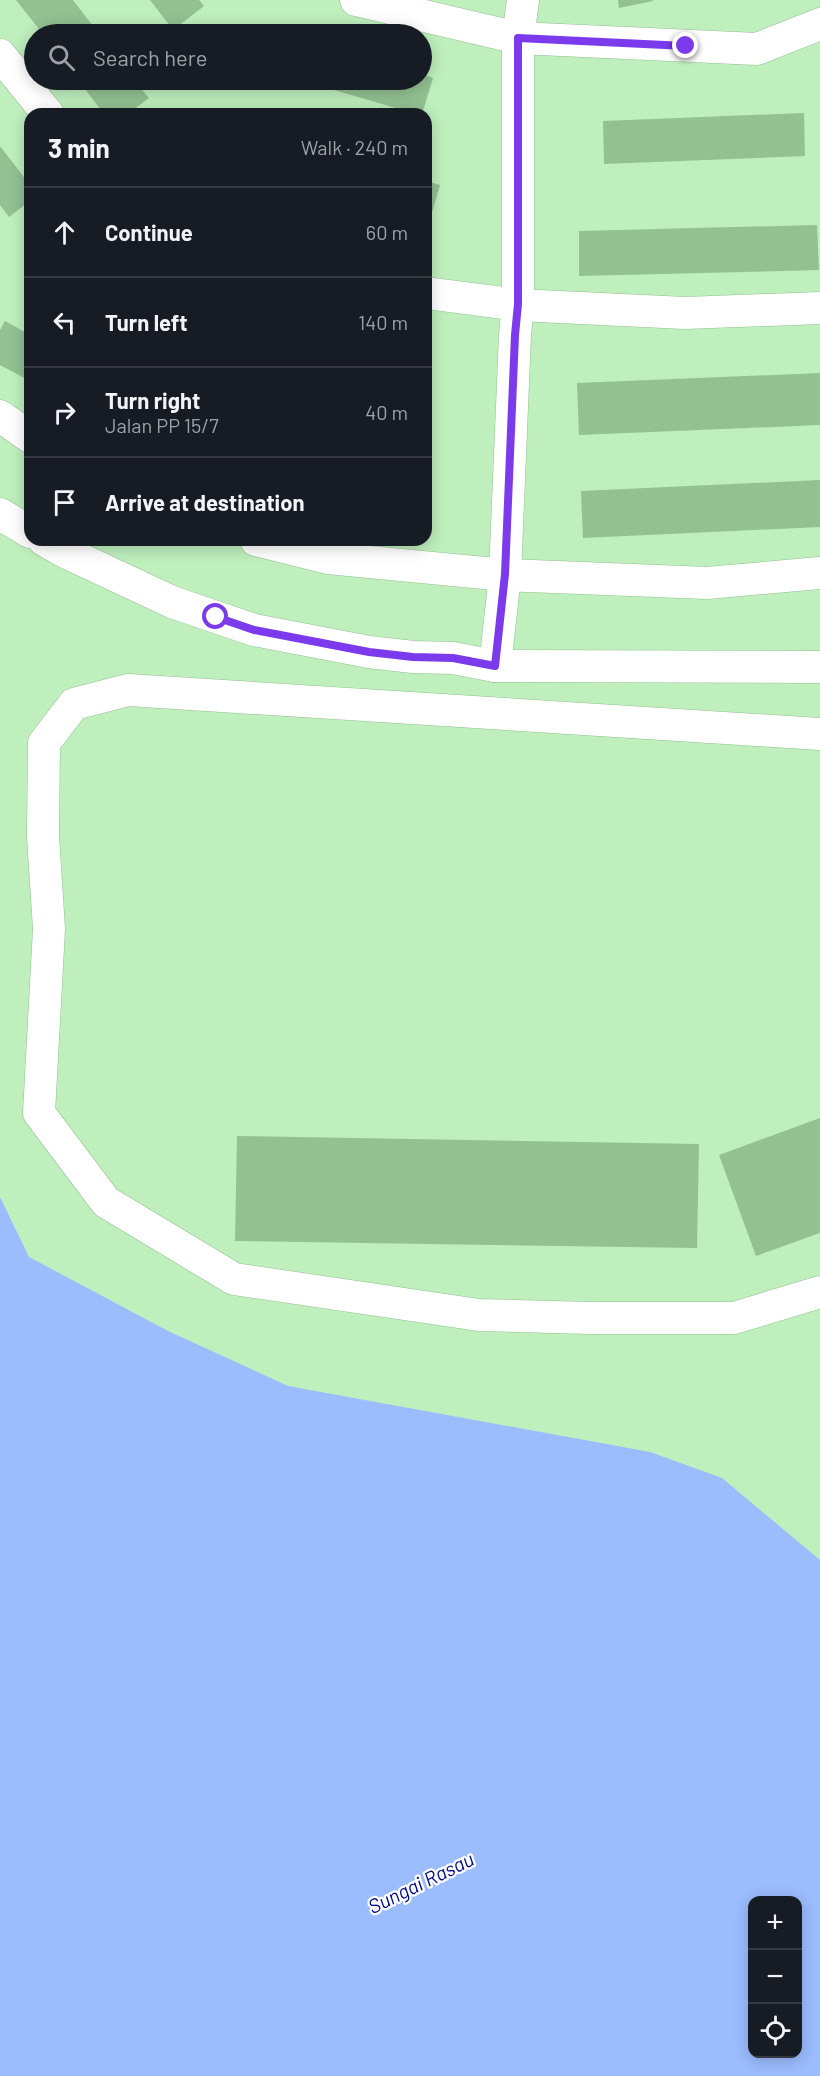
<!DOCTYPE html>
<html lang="en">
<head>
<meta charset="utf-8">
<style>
	body { margin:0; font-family:Barlow,sans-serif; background:#242831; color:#f1f3f6 }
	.controls { position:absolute; right:18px; bottom:18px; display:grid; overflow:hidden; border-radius:12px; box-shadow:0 3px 15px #0003 }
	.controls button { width:54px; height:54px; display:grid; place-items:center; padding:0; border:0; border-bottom:2px solid #363941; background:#171b24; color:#f1f3f6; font:30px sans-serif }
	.stop { position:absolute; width:18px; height:18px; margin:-14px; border:4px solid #7c3aed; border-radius:50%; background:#fff }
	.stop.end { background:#7c3aed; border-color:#fff; box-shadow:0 2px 6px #0008 }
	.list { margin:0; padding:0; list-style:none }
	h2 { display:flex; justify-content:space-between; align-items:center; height:78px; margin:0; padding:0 24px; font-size:26px }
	h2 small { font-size:20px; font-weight:400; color:#9ea1a6 }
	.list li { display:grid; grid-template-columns:39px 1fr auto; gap:18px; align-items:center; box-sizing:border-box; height:90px; padding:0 24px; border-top:2px solid #363941 }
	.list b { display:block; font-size:22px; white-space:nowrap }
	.list p { margin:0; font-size:20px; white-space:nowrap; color:#9ea1a6 }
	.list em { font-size:20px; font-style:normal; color:#9ea1a6 }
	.icon { flex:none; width:33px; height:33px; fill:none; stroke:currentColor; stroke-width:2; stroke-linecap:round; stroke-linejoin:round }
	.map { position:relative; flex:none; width:820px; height:2076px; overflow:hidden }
	.search { position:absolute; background:#171b24; box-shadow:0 3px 15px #0003; left:24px; top:24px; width:408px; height:66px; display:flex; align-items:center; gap:15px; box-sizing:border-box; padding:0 21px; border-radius:33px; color:#9ea1a6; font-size:22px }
	.panel { position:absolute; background:#171b24; box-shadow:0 3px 15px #0003; left:24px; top:108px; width:408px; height:438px; border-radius:18px }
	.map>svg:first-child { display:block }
</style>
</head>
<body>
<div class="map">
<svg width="820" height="2076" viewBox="0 0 820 2076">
	<rect width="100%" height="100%" fill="#bfefbd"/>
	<!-- water -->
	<path fill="#9bbcfd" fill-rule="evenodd" d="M0 1197 29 1257 168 1331 288 1386 650 1452 722 1478 820 1560V2076H0ZM752 1900H798V2054H752Z"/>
	<!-- building -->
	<g fill="#93c192">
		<polygon points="16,0 73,0 99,34 43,34"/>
		<polygon points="150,0 199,0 204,6 173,30"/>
		<polygon points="618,0 653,0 653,1 619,8"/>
		<polygon points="246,24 281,34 243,34"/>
		<polygon points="422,74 433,78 422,114 416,114 300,80 422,80"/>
		<polygon points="78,80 134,80 149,98 128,114 104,114"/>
		<polygon points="804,113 805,156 604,164 603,121"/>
		<polygon points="0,146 30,185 30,201 9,217 0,205"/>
		<polygon points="426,181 440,185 427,230 426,230"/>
		<polygon points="817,225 819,270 579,276 579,231"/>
		<polygon points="5,321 30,335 30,381 0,365 0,330"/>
		<polygon points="820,373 820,425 579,435 577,383"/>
		<polygon points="426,459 432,460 427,491 426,491"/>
		<polygon points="820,480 820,527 583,538 581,491"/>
		<polygon points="820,1118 820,1233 756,1256 719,1155"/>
		<polygon points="237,1136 699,1144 697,1248 235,1241"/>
	</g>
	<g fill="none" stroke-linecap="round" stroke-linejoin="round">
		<!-- street casing -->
		<g stroke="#93c091" stroke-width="33">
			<g id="street">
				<polyline points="356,0 518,38 757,49 820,24"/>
				<polyline points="0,55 48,114"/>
				<polyline points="426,293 518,305 685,313 820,308"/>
				<polyline points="0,416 30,437"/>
				<polyline points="0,514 30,532"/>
				<polyline points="44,540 63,551 172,602 254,630 369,652 413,657 453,658 495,666 820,667"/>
				<polyline points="256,540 328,558 505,575 515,335 518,305 518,38 523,0"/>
				<polyline points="495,666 505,575 707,583 820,573"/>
				<polyline points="820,734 128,690 74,704 44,743 43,836 49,929 39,1113 106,1202 234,1279 479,1315 589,1318 734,1318 820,1292"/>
			</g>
		</g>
		<!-- street -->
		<use href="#street" stroke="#fff" stroke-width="32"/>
	</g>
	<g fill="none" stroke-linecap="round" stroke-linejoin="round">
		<!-- route -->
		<polyline stroke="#7c3aed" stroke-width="8" points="216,617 254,630 369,652 413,657 453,658 495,666 505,574 515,335 518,304 518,38 686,46"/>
	</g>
	<g text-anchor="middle" stroke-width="4.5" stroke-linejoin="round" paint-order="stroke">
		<!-- water labels -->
		<g font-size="20" font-style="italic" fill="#00088c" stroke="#fff">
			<text transform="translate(421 1883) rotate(-26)" y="7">Sungai Rasau</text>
		</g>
	</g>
</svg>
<div class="controls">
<button>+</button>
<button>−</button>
<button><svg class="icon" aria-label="locate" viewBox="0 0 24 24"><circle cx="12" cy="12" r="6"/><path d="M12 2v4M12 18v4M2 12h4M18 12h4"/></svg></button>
</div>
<div class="stop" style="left:216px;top:617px"></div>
<div class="stop end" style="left:686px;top:46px"></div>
<div class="search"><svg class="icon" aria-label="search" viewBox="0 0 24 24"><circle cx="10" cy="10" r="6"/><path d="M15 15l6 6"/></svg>Search here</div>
<section class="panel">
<h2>3 min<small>Walk · 240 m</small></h2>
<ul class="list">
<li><svg class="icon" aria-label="ahead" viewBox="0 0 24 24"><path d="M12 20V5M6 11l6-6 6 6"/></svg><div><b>Continue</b></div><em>60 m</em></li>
<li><svg class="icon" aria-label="left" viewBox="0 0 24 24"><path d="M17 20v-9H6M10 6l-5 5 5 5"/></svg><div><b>Turn left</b></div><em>140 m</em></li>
<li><svg class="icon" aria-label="right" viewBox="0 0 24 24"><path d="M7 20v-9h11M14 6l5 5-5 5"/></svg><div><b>Turn right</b><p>Jalan PP 15/7</p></div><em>40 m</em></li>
<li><svg class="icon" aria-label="arrive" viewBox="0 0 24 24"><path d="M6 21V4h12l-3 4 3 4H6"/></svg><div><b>Arrive at destination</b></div></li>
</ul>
</section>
</div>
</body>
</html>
